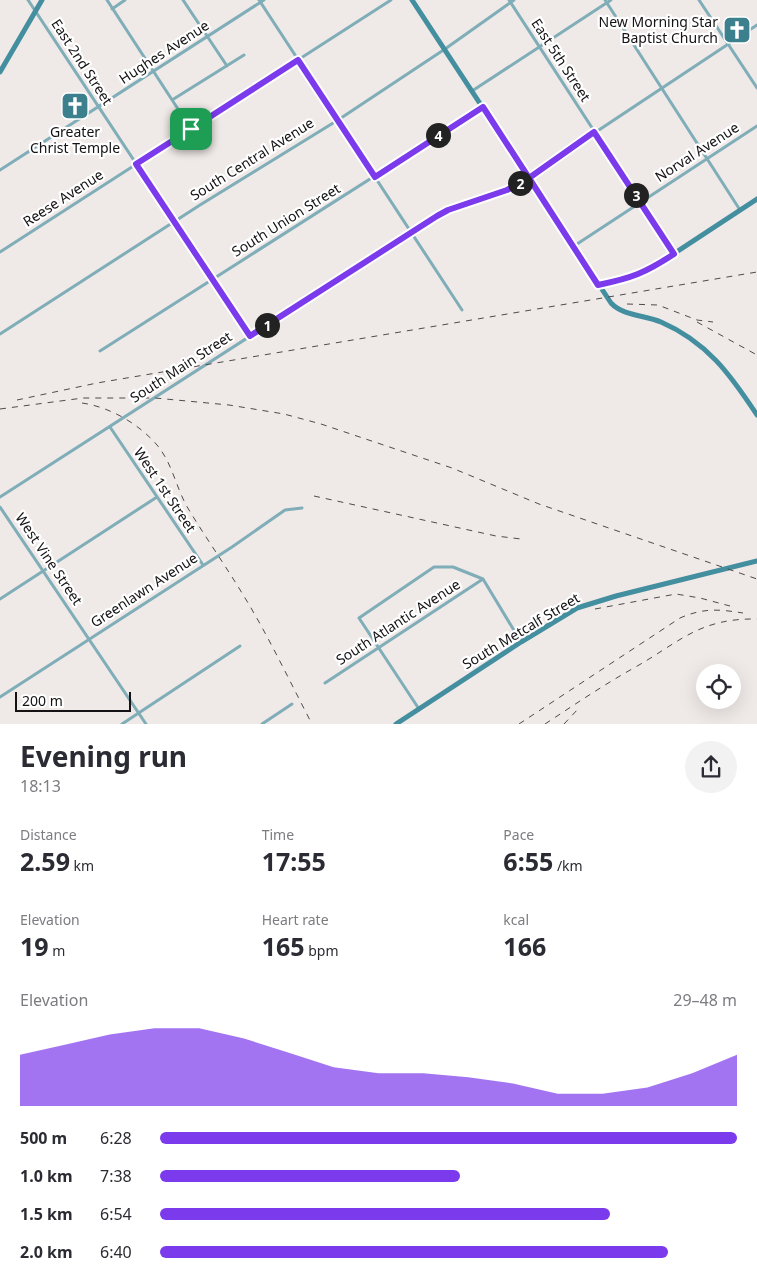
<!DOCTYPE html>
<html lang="en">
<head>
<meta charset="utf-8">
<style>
	:root { --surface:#fff; --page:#f2f2f3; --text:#2b2b33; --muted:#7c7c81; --accent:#7c3aed }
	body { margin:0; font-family:"Noto Sans",sans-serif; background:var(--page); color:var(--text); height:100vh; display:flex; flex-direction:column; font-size:19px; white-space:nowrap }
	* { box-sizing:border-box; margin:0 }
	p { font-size:16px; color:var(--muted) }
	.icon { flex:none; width:28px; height:28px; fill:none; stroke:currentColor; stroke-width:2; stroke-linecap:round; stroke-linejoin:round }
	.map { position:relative; height:724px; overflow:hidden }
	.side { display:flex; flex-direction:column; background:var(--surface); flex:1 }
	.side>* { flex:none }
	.tools { position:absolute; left:696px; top:664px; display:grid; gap:10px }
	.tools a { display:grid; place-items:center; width:45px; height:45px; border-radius:50%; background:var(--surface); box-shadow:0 5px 20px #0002; font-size:25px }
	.scale { position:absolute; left:15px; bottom:12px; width:116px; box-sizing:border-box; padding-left:5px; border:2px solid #141212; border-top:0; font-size:14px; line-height:18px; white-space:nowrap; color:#141212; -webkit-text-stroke:4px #fff; paint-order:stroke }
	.pin { position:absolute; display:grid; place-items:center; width:42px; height:42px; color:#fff; margin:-21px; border-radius:10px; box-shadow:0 2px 8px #0006 }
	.km { position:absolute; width:25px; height:25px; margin:-12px; border-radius:50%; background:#222; color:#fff; font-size:14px; line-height:25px; text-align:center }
	.round { display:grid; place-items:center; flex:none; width:52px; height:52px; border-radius:26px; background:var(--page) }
	.head { display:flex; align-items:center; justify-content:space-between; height:85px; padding:0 20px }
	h1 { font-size:28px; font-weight:700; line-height:38px }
	.figures { display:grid; grid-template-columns:repeat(3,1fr); gap:8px; height:85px; padding:5px 20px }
	.figures div { display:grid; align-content:center }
	.figures b { font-size:25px; font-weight:700 }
	.figures small { font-size:14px; font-weight:400 }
	.figures p { font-size:14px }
	.chart { height:140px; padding:10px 20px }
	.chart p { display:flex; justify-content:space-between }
	.chart svg { width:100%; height:90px; margin-top:5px; fill:var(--accent); opacity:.7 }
	ul { padding:0 20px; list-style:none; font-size:16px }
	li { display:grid; grid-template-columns:80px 60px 1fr; align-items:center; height:38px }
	li i { height:12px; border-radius:6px; background:var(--accent) }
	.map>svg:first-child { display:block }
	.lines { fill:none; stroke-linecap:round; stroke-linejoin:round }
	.street { stroke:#7fadb8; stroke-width:3 }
	.secondary { stroke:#438e9f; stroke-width:5 }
	.rail { stroke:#4e4b4b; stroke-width:1; stroke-dasharray:6 6; stroke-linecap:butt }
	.route-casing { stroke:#fff; stroke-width:10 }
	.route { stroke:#7c3aed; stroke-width:6 }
	.labels { text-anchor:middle; stroke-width:4.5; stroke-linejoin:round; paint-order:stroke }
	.poi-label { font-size:14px; fill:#141212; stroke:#fff; text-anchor:end }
	.street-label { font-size:14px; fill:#141212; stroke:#fff }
</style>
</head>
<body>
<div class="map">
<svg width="757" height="724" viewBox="0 0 757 724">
	<rect width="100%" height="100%" fill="#efe9e7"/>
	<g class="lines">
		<path class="street" d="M28 0 250 336
			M107 0 191 129
			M183 0 227 66
			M259 0 462 310
			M509 0 674 254
			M605 0 740 210
			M699 0 757 88
			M112 9 125 0
			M472 91 611 0
			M172 100 244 55
			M0 170 264 0
			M574 246 757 126
			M0 252 391 0
			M0 334 200 205 338 120 445 49 514 0
			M100 351 483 107
			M110 427 203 565
			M0 497 437 216 448 210 507 191 757 25
			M0 507 146 724
			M0 599 157 497
			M325 683 483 579
			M0 697 232 547 285 510 302 508
			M419 709 359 618 434 567H453L483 579 521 642
			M122 724 240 646
			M262 724 292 704"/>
		<path class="secondary" d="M412 0 611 303C623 316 645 315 661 322 707 342 730 374 757 415
			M0 72 42 0
			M598 285 627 279 649 270 757 199
			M396 724 521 642 577 608 616 596 757 561"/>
		<path class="rail" d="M627 304 658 305 697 320 713 322
			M697 322 757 355
			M17 400 97 383 757 272
			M82 403C110 407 139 424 157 445 173 464 176 489 189 510 206 538 225 565 242 593 268 635 289 680 312 724
			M0 409 83 398H155L229 405 284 414 321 424 452 468 539 504 757 579
			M314 496 496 536 521 539
			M595 609 676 594 700 598 730 606
			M519 724 680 618C703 608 718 609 743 613
			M545 724C574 705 602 686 632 669 679 643 698 618 757 619
			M564 724 579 708"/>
	</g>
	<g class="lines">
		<defs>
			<path id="route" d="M191 129 136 164 250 336 437 216 448 210 507 190 529 178 598 285C632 278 645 273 674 254L594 132 529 178 483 107 375 177 298 60 191 129"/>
		</defs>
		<use href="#route" class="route-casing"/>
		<use href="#route" class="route"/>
	</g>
	<defs>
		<symbol id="church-square" viewBox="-11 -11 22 22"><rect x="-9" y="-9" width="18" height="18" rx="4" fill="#3c808e" stroke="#fff"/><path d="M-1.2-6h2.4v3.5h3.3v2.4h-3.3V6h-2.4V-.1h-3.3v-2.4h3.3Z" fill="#fff"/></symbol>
	</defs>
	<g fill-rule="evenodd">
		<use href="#church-square" x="721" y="14" width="32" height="32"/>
		<use href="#church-square" x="59" y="90" width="32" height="32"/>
	</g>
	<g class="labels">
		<g class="poi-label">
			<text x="718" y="27">New Morning Star<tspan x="718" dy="16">Baptist Church</tspan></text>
			<text x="75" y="137" text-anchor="middle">Greater<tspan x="75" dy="16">Christ Temple</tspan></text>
		</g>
		<g class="street-label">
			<text transform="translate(164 52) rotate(-33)" y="5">Hughes Avenue</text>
			<text transform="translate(561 60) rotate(57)" y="5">East 5th Street</text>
			<text transform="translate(82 62) rotate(57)" y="5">East 2nd Street</text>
			<text transform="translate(697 152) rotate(-33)" y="5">Norval Avenue</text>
			<text transform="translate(252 159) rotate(-32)" y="5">South Central Avenue</text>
			<text transform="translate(63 198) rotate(-33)" y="5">Reese Avenue</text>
			<text transform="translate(286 220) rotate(-32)" y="5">South Union Street</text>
			<text transform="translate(181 367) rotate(-33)" y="5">South Main Street</text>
			<text transform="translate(165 490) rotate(56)" y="5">West 1st Street</text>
			<text transform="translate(49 559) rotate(56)" y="5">West Vine Street</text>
			<text transform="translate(144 590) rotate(-33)" y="5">Greenlawn Avenue</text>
			<text transform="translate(398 622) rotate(-33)" y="5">South Atlantic Avenue</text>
			<text transform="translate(521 631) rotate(-31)" y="5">South Metcalf Street</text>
		</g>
	</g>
</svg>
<div class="tools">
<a><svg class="icon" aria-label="locate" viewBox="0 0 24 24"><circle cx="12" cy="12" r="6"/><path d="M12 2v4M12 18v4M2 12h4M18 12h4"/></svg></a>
</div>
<div class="scale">200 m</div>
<div class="pin" style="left:191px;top:129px;background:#1e9e55"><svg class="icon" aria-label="arrive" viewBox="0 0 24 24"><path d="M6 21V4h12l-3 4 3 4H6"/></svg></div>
<b class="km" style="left:267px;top:325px">1</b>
<b class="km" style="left:520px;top:183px">2</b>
<b class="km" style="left:636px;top:195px">3</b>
<b class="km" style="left:438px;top:135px">4</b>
</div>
<section class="side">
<div class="head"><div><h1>Evening run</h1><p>18:13</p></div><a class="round"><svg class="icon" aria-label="share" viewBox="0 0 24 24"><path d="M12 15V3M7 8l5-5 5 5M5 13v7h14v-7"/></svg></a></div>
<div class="figures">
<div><p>Distance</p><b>2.59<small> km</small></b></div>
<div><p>Time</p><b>17:55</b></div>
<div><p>Pace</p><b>6:55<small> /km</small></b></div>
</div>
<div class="figures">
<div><p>Elevation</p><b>19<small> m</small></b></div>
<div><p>Heart rate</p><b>165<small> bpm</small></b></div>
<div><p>kcal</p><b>166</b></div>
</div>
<div class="chart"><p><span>Elevation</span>29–48 m</p>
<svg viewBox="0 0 160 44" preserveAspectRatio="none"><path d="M0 44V19L10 14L20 9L30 6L40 6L50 11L60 18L70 25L80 28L90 28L100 30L110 33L120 38L130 38L140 35L150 28L160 19V44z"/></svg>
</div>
<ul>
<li><b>500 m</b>6:28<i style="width:100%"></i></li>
<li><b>1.0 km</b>7:38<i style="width:52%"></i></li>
<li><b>1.5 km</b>6:54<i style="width:78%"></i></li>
<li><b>2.0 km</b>6:40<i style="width:88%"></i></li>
</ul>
</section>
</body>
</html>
